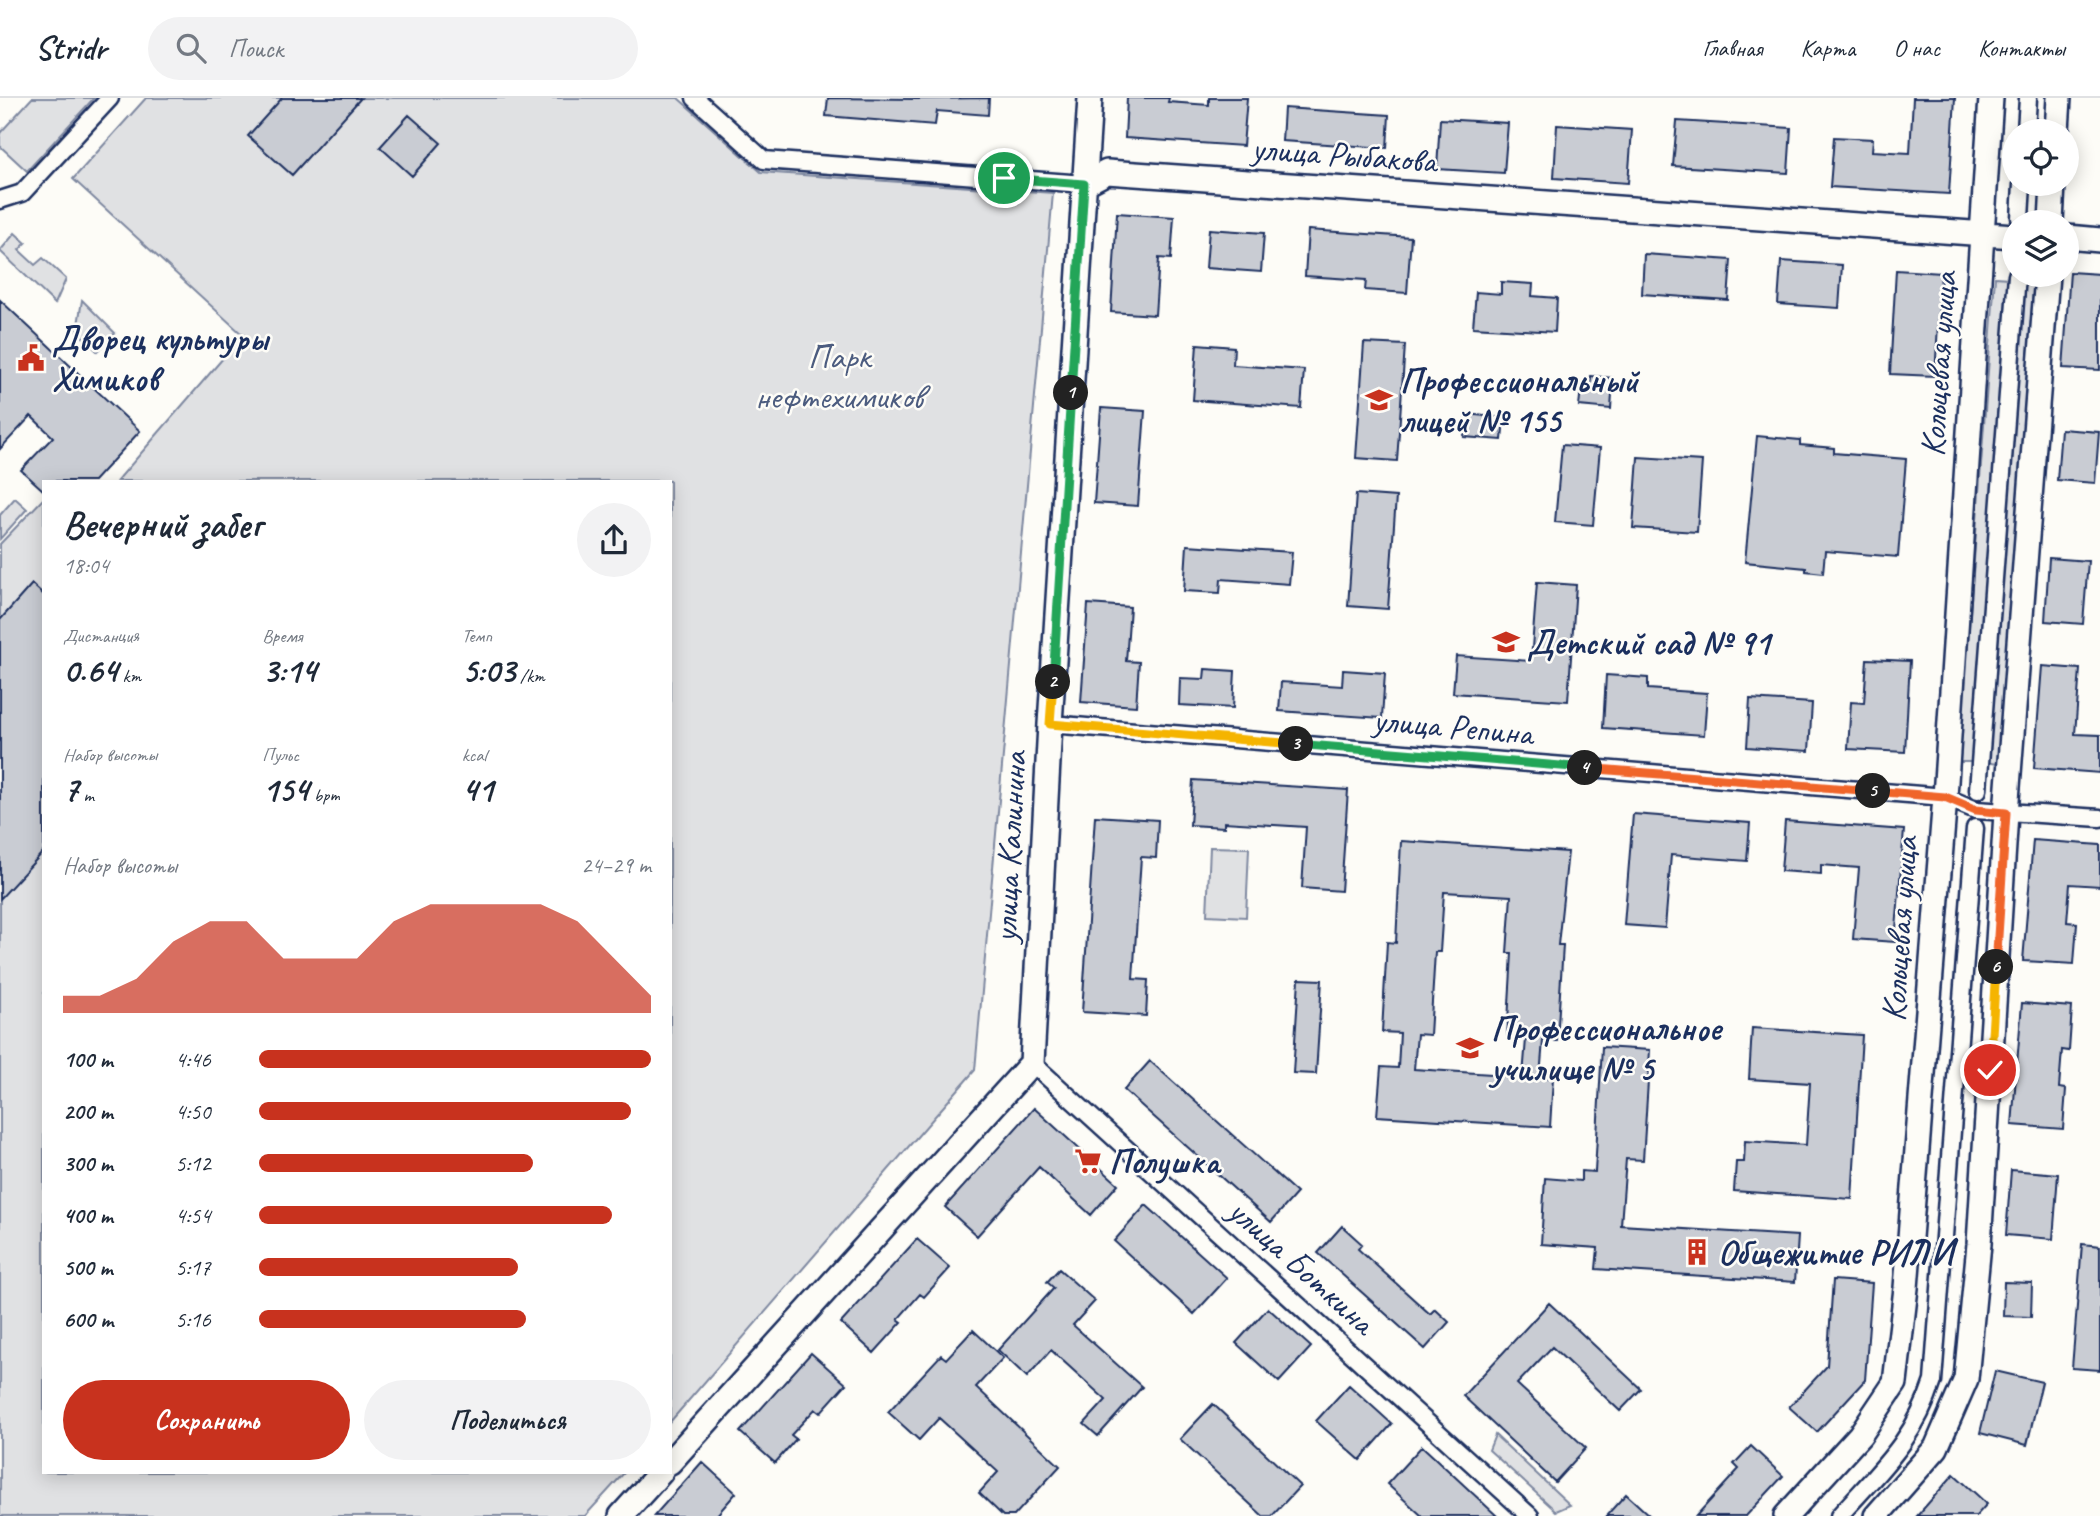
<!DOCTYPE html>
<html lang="ru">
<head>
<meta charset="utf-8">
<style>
	:root { --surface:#fff; --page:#f2f2f3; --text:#1f2937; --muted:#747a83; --line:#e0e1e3; --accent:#c8321e }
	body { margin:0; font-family:Caveat,sans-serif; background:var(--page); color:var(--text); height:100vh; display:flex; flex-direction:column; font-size:26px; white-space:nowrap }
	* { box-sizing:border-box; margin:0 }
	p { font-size:23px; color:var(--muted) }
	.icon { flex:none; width:38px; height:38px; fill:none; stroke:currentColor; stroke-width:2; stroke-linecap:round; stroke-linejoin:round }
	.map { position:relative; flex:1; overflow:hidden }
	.side { position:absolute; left:42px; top:382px; width:630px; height:994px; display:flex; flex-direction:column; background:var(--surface); border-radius:0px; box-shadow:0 4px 18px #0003 }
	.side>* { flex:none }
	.controls { position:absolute; left:2002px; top:21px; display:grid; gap:14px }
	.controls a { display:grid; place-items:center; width:77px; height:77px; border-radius:50%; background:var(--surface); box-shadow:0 4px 18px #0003; font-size:35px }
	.pin { position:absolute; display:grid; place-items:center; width:60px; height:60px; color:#fff; margin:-30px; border:4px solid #fff; border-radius:50%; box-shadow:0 2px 7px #0007 }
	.km { position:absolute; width:35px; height:35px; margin:-18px; border-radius:50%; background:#222; color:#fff; font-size:19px; line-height:35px; text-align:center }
	.round { display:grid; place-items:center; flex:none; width:74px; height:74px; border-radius:37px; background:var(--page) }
	.headline { display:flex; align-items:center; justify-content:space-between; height:119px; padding:0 21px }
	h1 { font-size:38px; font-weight:700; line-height:52px }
	.figures { display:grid; grid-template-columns:repeat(3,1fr); gap:10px; height:119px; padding:7px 21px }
	.figures div { display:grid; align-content:center }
	.figures b { font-size:35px; font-weight:700 }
	.figures small { font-size:19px; font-weight:400 }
	.figures p { font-size:19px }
	.chart { height:196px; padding:14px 21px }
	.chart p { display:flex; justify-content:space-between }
	.chart svg { width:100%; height:126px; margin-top:7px; fill:var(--accent); opacity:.7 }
	.primary-button { display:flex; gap:14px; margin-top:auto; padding:14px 21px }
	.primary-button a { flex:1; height:80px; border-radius:42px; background:var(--accent); color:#fff; font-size:28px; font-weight:700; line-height:80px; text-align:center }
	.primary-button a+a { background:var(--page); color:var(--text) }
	ul { padding:0 21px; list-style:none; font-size:23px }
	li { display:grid; grid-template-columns:112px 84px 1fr; align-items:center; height:52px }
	li i { height:18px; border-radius:9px; background:var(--accent) }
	header { display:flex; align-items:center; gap:42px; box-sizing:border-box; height:98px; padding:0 35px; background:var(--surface); border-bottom:2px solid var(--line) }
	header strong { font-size:33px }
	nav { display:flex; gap:38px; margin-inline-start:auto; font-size:24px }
	.search { width:490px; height:63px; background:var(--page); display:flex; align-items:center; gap:18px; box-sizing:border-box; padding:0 24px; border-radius:38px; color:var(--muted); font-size:26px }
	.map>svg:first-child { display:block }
	.green { fill:#e0e1e3; stroke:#7e88a0; stroke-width:2 }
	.building { fill:#c9ccd3; stroke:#1b2f5e; stroke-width:2; fill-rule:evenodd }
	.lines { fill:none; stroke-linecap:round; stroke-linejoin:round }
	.street-casing { stroke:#1b2f5e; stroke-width:21 }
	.secondary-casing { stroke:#1b2f5e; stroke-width:28 }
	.street { stroke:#fdfcf7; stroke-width:16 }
	.secondary { stroke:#fdfcf7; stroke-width:23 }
	.split-1-casing { stroke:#fff; stroke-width:14 }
	.split-2-casing { stroke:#fff; stroke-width:14 }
	.split-3-casing { stroke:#fff; stroke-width:14 }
	.split-4-casing { stroke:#fff; stroke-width:14 }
	.split-5-casing { stroke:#fff; stroke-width:14 }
	.split-6-casing { stroke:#fff; stroke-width:14 }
	.split-7-casing { stroke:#fff; stroke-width:14 }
	.split-1 { stroke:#22a559; stroke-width:9 }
	.split-2 { stroke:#22a559; stroke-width:9 }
	.split-3 { stroke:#f5b400; stroke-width:9 }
	.split-4 { stroke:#22a559; stroke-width:9 }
	.split-5 { stroke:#f0652b; stroke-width:9 }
	.split-6 { stroke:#f0652b; stroke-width:9 }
	.split-7 { stroke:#f5b400; stroke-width:9 }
	.labels { text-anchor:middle; stroke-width:5; stroke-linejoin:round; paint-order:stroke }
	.street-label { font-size:35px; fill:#1b2f5e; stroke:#fdfcf7 }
	.poi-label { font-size:35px; font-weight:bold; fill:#1b2f5e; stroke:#fdfcf7; text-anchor:start }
	.park-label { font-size:35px; fill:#4c5c7f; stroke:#fdfcf7 }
</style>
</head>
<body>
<header>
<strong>Stridr</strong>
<div class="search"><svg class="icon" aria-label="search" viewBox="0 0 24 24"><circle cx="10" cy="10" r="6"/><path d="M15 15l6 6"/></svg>Поиск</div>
<nav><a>Главная</a><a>Карта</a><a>О нас</a><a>Контакты</a></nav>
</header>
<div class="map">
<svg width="2100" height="1418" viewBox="0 0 2100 1418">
	<rect width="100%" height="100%" fill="#fdfcf7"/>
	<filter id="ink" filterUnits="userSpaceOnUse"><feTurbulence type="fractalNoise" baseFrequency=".0143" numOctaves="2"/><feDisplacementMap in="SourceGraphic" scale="14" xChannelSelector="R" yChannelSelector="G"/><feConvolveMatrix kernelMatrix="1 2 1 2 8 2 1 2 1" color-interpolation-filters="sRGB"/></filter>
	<g filter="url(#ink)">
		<path class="green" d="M32 0H94L27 73 0 48V35Z
			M146 0H678L761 74 1053 95 975 972 670 1324V383H117L243 237 73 81Z
			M15 135 26 145 19 152 35 167 43 160 66 181 55 206 0 153Z
			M1995 179 2008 180 1972 664H1959Z
			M2020 180 2034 181 1998 666 1985 664Z
			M82 202 115 235 97 253 77 233Z
			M15 400 27 411 0 441V417Z
			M44 400V1374H625L585 1418H0V446Z
			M1210 749 1249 750 1246 819 1207 817Z
			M1495 1337 1570 1407 1556 1413 1489 1352Z"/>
		<path class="building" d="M282 0H361L292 77 248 38Z
			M828 0 917 1 989 0 988 17 937 13 935 27 826 18Z
			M1127 0H1169L1168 4 1209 7V0H1247L1243 48 1125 40Z
			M1913 0H1955L1949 96 1830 89 1834 39 1873 41 1872 53 1910 55Z
			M1284 10 1389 17 1387 50 1282 43Z
			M409 17 441 45 412 78 380 49Z
			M1440 21 1508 25 1504 75 1437 71Z
			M1677 23 1791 30 1788 75 1673 68Z
			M1557 27 1632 32 1628 85 1554 80Z
			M1117 115 1174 119 1171 161 1159 160 1155 217 1111 214Z
			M1209 131 1264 135 1261 174 1206 170Z
			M1308 132 1411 139 1407 195 1365 192 1366 182 1305 178Z
			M1644 156 1731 162 1728 202 1642 196Z
			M1781 163 1842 167 1839 210 1778 206Z
			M1896 172 1941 175 1935 278 1890 276Z
			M2070 174 2100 176V272L2063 270Z
			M1501 184 1533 186 1532 198 1557 200 1555 234 1473 229 1476 194 1501 196Z
			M0 202 140 333 94 383H44V393L21 372 53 339 31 318 0 351Z
			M1364 245 1405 247 1397 363 1356 360Z
			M1197 246 1234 249 1233 267 1304 272 1301 310 1193 302Z
			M1591 278 1613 280 1611 311 1579 308 1581 290 1590 291Z
			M1101 310 1145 313 1138 408 1094 405Z
			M1466 316 1504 320 1502 342 1464 339Z
			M2061 331 2099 334 2095 385 2057 382Z
			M1757 338 1800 342V347L1834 350V355L1906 361 1898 459 1825 453 1823 475 1806 473V470L1745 464Z
			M1562 347 1600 350 1593 427 1555 424Z
			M1638 359 1702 363 1697 434 1633 430Z
			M1356 396 1396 399 1388 511 1348 508Z
			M1187 447 1292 454 1289 486 1221 481 1220 495 1184 493Z
			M2049 460 2088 463 2083 526 2045 523Z
			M1537 484 1576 487 1568 603 1453 595 1456 558 1531 563Z
			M32 486 44 497V753L0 801V522Z
			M1088 506 1130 509 1126 563 1139 564 1136 608 1081 604Z
			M1867 561 1910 563 1905 654 1848 651 1851 604 1864 605Z
			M2042 568 2080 571 2075 636 2100 637V675L2034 670Z
			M1205 571 1235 573 1233 610 1179 607 1180 580 1204 581Z
			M1343 572 1385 575 1382 620 1279 613 1281 584 1342 588Z
			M1606 577 1648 580V591L1707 595 1704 637 1603 630Z
			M1750 601 1812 605 1809 653 1747 649Z
			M1193 682 1348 692 1341 793 1302 790 1306 729 1224 724V729L1190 727Z
			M1633 716 1750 725 1747 763 1671 757 1665 830 1624 827Z
			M1095 718 1158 722 1156 760 1141 759 1133 881 1148 882 1146 918 1082 914Z
			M1785 723 1904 732 1895 844 1853 841 1859 770 1821 767V776L1781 773Z
			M2033 742 2100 747V788L2070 786 2067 824 2077 825 2074 866 2023 863Z
			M1401 743 1568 754 1558 847H1563L1557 943 1543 942 1540 979 1553 980 1550 1029 1377 1018 1381 969 1398 970 1400 935 1382 934 1387 844 1396 845ZM1444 794 1511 798 1507 855H1512L1507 940 1526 941 1523 978 1414 971 1417 936 1430 937 1435 854H1440Z
			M1299 881 1322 882 1316 976 1293 975Z
			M2022 905 2072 909 2069 953 2062 952 2059 990 2066 991 2063 1031 2012 1027Z
			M1752 930 1862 937 1852 1101 1734 1093 1736 1064H1744L1745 1043 1806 1047 1810 985 1749 981Z
			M1602 949 1650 952 1643 1062 1626 1061 1621 1127 1798 1138 1795 1184 1596 1171 1598 1150 1541 1146 1545 1080 1581 1083V1073L1595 1074Z
			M1150 963 1297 1095 1271 1124 1124 992Z
			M1034 1010 1118 1086 1091 1117 1039 1069 977 1138 945 1109Z
			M2011 1072 2058 1076 2053 1141 2006 1137Z
			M1146 1107 1227 1180 1194 1216 1114 1143Z
			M1342 1128 1362 1146 1358 1151 1430 1216 1435 1211 1449 1224 1425 1251 1318 1155Z
			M917 1141 950 1170 924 1199 920 1196 898 1221 902 1224 874 1255 841 1225Z
			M2082 1146 2100 1148V1272L2072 1270Z
			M1059 1171 1095 1203 1073 1227 1142 1289 1098 1338 1084 1326 1106 1302 1051 1252 1027 1279 998 1252 1054 1190 1047 1184Z
			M1833 1182 1872 1185 1865 1282 1817 1334 1789 1309 1827 1268Z
			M2004 1184 2032 1185 2031 1219 2003 1218Z
			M1549 1205 1641 1291 1620 1313 1552 1249 1517 1286 1586 1350 1555 1384 1463 1298Z
			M1268 1210 1311 1249 1279 1284 1236 1245Z
			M973 1232 1003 1260 976 1289 1060 1368 1014 1418H1003L979 1395 998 1374 939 1320 919 1342 888 1314 941 1257 946 1261Z
			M811 1255 846 1286 820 1315 815 1311 791 1337 796 1341 775 1365 740 1334Z
			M1995 1273 2042 1284 2027 1347 1980 1335Z
			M1349 1287 1392 1326 1360 1362 1316 1323Z
			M1213 1306 1300 1388 1272 1418H1263L1180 1341Z
			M1422 1348 1497 1418H1422L1387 1386Z
			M1751 1348 1783 1378 1746 1418H1696L1739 1371 1734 1366Z
			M702 1364 736 1395 716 1418H654Z
			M1954 1376 1987 1406 1976 1418H1917Z
			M1626 1396 1650 1418H1606Z"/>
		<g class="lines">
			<defs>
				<path id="street" d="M695 0 764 62 1084 86
					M2026 33 2028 0
					M0 102 22 95 110 0
					M2020 120 2022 86
					M1050 626 1945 699 1976 712 2100 720
					M1978 692 2017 177
					M1032 965 1530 1418
					M1839 1418C1880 1372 1914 1343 1933 1283L1975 730"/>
				<path id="secondary" d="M2057 33 2059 0
					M1084 86 1107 74 2014 138
					M2051 124 2053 86
					M2067 139 2100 142
					M670 1364 1032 965 1050 626 1090 0
					M621 1418 661 1374
					M1786 1418 1860 1337 1895 1285 1906 1190 1945 699 1991 0
					M1876 1418 1936 1350 1966 1281 1979 1146 2006 715 2047 177"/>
			</defs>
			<use href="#street" class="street-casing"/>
			<use href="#secondary" class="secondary-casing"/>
			<use href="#street" class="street"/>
			<use href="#secondary" class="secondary"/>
		</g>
	</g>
	<g class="lines" filter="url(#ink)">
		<defs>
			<path id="split-1" d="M1004 80 1084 86 1071 295"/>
			<path id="split-2" d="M1053 584 1071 295"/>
			<path id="split-3" d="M1053 584 1050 626 1296 646"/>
			<path id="split-4" d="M1296 646 1585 670"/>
			<path id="split-5" d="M1585 670 1873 693"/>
			<path id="split-6" d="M1873 693 1945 699 1976 712 2006 715 1996 869"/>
			<path id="split-7" d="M1990 972 1996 869"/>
		</defs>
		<use href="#split-1" class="split-1-casing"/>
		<use href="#split-2" class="split-2-casing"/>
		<use href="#split-3" class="split-3-casing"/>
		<use href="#split-4" class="split-4-casing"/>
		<use href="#split-5" class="split-5-casing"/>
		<use href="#split-6" class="split-6-casing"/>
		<use href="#split-7" class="split-7-casing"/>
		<use href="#split-1" class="split-1"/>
		<use href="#split-2" class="split-2"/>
		<use href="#split-3" class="split-3"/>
		<use href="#split-4" class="split-4"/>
		<use href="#split-5" class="split-5"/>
		<use href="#split-6" class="split-6"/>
		<use href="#split-7" class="split-7"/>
	</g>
	<defs>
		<symbol id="civic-bare" viewBox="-9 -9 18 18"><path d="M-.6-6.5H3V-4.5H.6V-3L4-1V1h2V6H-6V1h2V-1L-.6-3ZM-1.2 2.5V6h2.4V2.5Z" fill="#c8321e" stroke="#fdfcf7" stroke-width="2.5" paint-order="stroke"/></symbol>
		<symbol id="university-bare" viewBox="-9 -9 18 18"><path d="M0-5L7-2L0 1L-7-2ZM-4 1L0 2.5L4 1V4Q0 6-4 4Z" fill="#c8321e" stroke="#fdfcf7" stroke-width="2.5" paint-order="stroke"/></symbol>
		<symbol id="school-bare" viewBox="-9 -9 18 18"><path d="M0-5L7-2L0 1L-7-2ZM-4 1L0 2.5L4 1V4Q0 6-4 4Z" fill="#c8321e" stroke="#fdfcf7" stroke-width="2.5" paint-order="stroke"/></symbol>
		<symbol id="supermarket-bare" viewBox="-9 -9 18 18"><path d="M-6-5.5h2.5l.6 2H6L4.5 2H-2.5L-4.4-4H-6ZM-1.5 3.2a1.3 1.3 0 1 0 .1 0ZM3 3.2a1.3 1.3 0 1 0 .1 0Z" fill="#c8321e" stroke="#fdfcf7" stroke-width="2.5" paint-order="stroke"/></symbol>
		<symbol id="building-bare" viewBox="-9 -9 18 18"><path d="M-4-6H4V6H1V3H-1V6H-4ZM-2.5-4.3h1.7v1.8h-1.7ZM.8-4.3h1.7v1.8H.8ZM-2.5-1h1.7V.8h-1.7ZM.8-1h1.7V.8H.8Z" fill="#c8321e" stroke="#fdfcf7" stroke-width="2.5" paint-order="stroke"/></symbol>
	</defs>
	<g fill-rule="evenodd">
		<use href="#civic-bare" x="12" y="241" width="38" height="38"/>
		<use href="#university-bare" x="1360" y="283" width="38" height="38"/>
		<use href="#school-bare" x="1487" y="525" width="38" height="38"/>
		<use href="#university-bare" x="1451" y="931" width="38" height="38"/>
		<use href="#supermarket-bare" x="1069" y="1044" width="38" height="38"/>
		<use href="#building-bare" x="1678" y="1135" width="38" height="38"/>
	</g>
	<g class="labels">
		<g class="street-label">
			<text transform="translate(1344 56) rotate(4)" y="12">улица Рыбакова</text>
			<text transform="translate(1938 266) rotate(-86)" y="12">Кольцевая улица</text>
			<text transform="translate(1453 628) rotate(5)" y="12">улица Репина</text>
			<text transform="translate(1009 749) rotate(-87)" y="12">улица Калинина</text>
			<text transform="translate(1899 831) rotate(-86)" y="12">Кольцевая улица</text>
			<text transform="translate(1302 1168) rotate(42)" y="12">улица Боткина</text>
		</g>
		<g class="poi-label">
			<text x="52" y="252">Дворец культуры<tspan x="52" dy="40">Химиков</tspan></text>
			<text x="1400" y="294">Профессиональный<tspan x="1400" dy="40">лицей № 155</tspan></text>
			<text x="1527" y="556">Детский сад № 91</text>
			<text x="1491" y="942">Профессиональное<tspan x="1491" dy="40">училище № 5</tspan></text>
			<text x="1109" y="1075">Полушка</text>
			<text x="1718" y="1166">Общежитие РИЛИ</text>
		</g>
		<g class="park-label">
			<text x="839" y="270">Парк<tspan x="839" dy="40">нефтехимиков</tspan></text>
		</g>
	</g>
</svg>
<div class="controls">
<a><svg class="icon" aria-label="locate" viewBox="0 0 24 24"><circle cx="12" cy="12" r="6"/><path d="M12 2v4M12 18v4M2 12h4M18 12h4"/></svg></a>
<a><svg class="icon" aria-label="layers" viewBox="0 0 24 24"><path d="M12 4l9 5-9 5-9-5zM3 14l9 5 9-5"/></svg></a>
</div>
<div class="pin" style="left:1004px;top:80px;background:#1e9e55"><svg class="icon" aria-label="arrive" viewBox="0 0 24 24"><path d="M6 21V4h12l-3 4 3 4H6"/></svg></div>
<div class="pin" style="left:1990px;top:972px;background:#d93025"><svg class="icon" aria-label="check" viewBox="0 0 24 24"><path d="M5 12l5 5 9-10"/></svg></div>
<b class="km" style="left:1071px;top:295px">1</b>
<b class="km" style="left:1053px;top:584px">2</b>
<b class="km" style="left:1296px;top:646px">3</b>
<b class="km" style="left:1585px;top:670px">4</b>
<b class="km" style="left:1873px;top:693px">5</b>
<b class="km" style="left:1996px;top:869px">6</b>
<section class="side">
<div class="headline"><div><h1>Вечерний забег</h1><p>18:04</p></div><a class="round"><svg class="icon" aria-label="share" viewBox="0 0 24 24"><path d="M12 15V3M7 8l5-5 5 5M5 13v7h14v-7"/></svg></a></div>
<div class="figures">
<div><p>Дистанция</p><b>0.64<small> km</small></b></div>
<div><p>Время</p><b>3:14</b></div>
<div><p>Темп</p><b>5:03<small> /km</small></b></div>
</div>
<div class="figures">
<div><p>Набор высоты</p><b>7<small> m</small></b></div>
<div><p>Пульс</p><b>154<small> bpm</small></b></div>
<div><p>kcal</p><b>41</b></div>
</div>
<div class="chart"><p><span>Набор высоты</span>24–29 m</p>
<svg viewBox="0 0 160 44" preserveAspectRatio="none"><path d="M0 44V38L10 38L20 32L30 19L40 12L50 12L60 25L70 25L80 25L90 12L100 6L110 6L120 6L130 6L140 12L150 25L160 38V44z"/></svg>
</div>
<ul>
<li><b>100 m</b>4:46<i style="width:100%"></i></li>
<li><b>200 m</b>4:50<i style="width:95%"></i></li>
<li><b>300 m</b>5:12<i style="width:70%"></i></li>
<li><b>400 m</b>4:54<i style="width:90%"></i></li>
<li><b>500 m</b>5:17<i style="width:66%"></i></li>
<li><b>600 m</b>5:16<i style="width:68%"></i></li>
</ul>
<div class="primary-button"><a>Сохранить</a><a>Поделиться</a></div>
</section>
</div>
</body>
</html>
